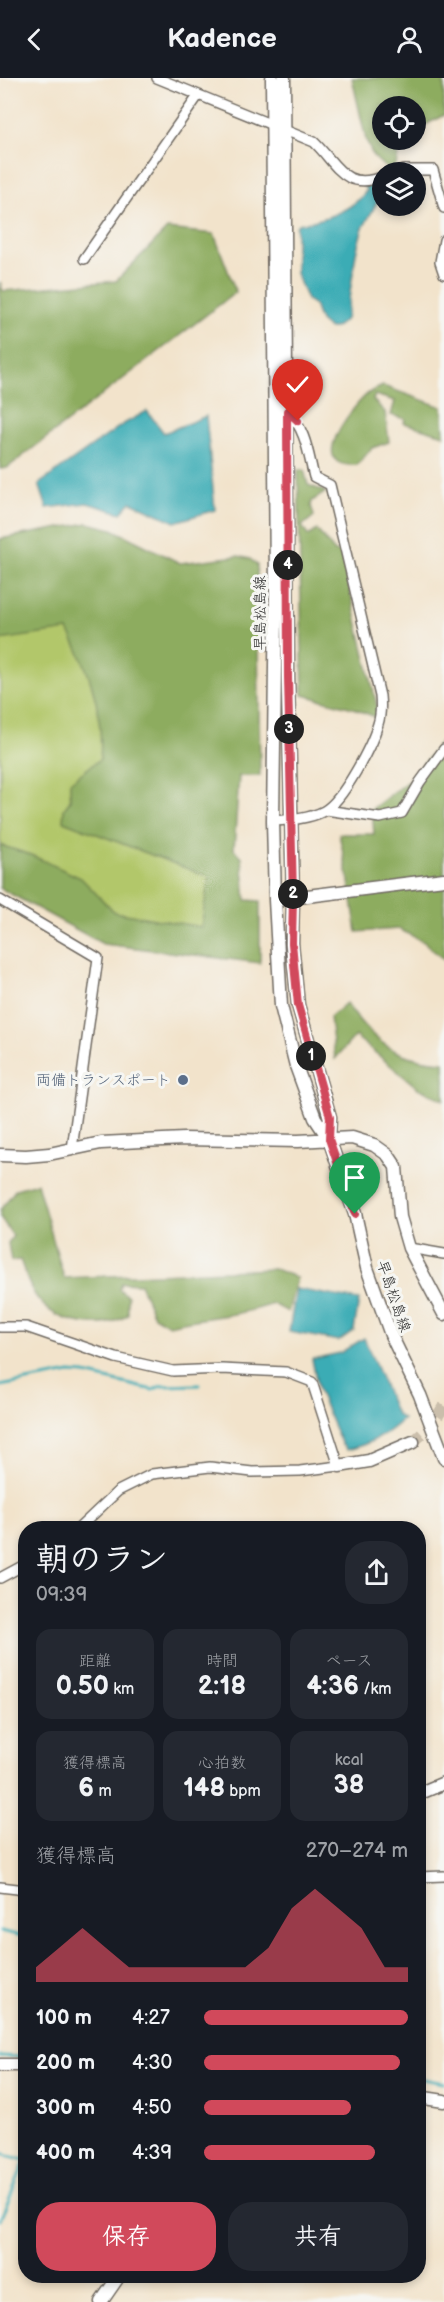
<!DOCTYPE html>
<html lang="ja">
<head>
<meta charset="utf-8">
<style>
	:root { --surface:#171b24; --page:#242831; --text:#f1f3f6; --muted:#9ea1a6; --accent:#d1495b }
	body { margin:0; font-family:"Balsamiq Sans","Klee One",sans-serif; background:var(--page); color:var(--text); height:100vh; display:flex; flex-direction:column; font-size:22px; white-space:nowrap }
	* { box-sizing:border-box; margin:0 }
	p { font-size:20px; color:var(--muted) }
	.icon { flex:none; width:33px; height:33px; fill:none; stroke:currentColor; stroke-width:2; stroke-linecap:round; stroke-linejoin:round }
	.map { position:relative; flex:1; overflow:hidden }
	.details { position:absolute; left:18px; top:1443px; width:408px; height:762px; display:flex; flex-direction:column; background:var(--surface); border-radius:24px; box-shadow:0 3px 9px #0003 }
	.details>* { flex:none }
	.controls { position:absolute; left:372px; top:18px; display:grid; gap:12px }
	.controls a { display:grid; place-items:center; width:54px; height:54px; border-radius:50%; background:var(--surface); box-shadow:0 3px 9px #0003; font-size:30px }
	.pin { position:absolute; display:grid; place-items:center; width:51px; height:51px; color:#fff; margin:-62px -26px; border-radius:50% 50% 50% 0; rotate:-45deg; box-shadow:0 0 6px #0007 }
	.pin .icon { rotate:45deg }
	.km { position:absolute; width:30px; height:30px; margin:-15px; border-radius:50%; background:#222; color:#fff; font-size:16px; line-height:30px; text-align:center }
	.round { display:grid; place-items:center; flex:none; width:63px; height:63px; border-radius:24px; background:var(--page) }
	.head { display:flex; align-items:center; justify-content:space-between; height:102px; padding:0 18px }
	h1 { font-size:33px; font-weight:700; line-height:45px }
	.metrics { display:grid; grid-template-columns:repeat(3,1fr); gap:9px; height:102px; padding:6px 18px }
	.metrics div { display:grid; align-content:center; border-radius:15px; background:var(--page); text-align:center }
	.metrics b { font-size:26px; font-weight:700 }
	.metrics small { font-size:16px; font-weight:400 }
	.metrics p { font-size:16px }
	.chart { height:168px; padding:12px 18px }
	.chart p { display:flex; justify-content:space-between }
	.chart svg { width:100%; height:108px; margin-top:6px; fill:var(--accent); opacity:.7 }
	.cta { display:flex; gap:12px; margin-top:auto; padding:12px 18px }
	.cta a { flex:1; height:69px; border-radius:24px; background:var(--accent); color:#fff; font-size:24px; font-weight:700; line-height:69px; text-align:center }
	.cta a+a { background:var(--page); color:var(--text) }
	ul { padding:0 18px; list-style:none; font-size:20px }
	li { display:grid; grid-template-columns:96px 72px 1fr; align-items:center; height:45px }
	li i { height:15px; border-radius:8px; background:var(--accent) }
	header { display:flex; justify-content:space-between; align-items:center; height:78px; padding:0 18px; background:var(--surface); font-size:27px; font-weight:700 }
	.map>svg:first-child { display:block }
	.green { fill:#b2c76b; stroke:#6e794b; stroke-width:1.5 }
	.forest { fill:#8dac5f; stroke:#5c6c45; stroke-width:1.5 }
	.water { fill:#3bacb5; stroke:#336c70; stroke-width:1.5 }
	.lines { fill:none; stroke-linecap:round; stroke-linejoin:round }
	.stream { stroke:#3bacb5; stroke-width:3 }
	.secondary-tunnel { stroke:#cabeab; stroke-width:12; stroke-dasharray:12 6; stroke-linecap:butt }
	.street-casing { stroke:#716b63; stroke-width:12 }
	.secondary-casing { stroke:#716b63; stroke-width:15 }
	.street { stroke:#fff; stroke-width:9 }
	.secondary { stroke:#fff; stroke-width:12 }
	.route-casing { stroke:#fff; stroke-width:12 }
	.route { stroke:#d1495b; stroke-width:8 }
	.service-dot { fill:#5c6f8a; stroke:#f6f6f2; stroke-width:2 }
	.labels { text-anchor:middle; stroke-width:6; stroke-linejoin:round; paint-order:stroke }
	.street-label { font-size:15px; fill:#2b2b2b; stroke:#f6f6f2 }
	.service-label { font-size:15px; fill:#4e5e75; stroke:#f6f6f2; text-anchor:end }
</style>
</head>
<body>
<header><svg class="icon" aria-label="back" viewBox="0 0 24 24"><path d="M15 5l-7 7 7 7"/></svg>Kadence<svg class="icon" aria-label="person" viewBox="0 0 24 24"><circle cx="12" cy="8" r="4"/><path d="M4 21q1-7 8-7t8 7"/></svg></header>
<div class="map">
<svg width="444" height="2224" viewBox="0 0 444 2224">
	<rect width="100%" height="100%" fill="#f6f6f2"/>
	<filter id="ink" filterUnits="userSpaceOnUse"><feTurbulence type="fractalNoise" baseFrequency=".0167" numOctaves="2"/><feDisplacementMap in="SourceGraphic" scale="12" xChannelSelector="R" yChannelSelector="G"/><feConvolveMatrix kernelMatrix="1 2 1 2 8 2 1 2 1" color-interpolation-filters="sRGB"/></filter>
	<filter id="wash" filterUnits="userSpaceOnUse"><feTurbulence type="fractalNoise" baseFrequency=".008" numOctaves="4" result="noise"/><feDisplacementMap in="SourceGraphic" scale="24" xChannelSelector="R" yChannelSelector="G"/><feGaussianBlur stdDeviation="1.35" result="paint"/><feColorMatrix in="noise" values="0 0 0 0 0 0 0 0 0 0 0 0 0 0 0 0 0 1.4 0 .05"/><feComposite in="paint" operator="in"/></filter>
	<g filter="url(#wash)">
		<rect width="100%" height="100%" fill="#f2e3cb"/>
		<path class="green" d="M69 549 211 798 203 852 113 837 0 770V560Z"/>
		<path class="forest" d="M352 0H444V37L416 52V28H382V62H401L396 87 387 91 373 78 366 62Z
			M167 151 214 156 236 214 7 390 0 391V204L3 213 116 203Z
			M383 308 442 329 444 357 404 345 405 341 391 337 395 323 375 317 373 322 385 334 389 364 372 370 357 387C305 391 349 333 366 317 370 313 377 311 383 308Z
			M298 392H304L308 407 326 414 312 423 311 428 314 438 302 448 308 458 317 452 335 474H341L377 628 375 639 353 630 303 617Z
			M88 445 112 451 180 485 238 478 250 481 257 487 260 698H239L234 771 242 780 246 822 260 823V885L103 866 0 810V767L31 777 81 800 114 834 201 849 209 799 63 743 64 731 70 723V704L100 681C104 635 90 592 68 552L0 562V461Z
			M444 660V882L424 864 399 851 357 854 348 798 339 756H374L372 731 413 699Z
			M346 925C373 963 395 982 444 984V1022L418 1010 355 958 335 981 330 939Z
			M37 1105 64 1200 275 1191 297 1200 288 1234 273 1226C239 1238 204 1239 169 1247L154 1238 140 1206 121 1205 119 1211 128 1218V1237C102 1254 57 1246 38 1221 29 1211 25 1194 20 1182L11 1183 8 1165 13 1158 0 1139V1132L16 1111Z"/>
		<path class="water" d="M365 106 370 109 372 106 380 112 381 117 362 152 356 175 346 241 335 250H328L320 243 314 227 307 222 296 195V149L298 146C324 142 352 134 367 112L364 109Z
			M147 333 164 355 206 338 215 432 175 444 131 424 121 435 87 425 47 430 39 406 122 347Z
			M296 1211 359 1222 354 1252 339 1263 289 1254Z
			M364 1260 396 1336 403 1341C386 1357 370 1366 347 1372L342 1367 318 1312 312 1281 340 1275Z"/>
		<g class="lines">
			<path class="stream" d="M0 1308 70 1295 85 1296 153 1312 161 1308 199 1307
				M418 1806 444 1804
				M0 1853 26 1859
				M0 1978 26 1979
				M418 2000 444 2005
				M0 2076 25 2082
				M0 2142 26 2081"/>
		</g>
	</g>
	<g filter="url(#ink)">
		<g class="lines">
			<path class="secondary-tunnel" d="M413 1364 432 1347 444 1328"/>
			<defs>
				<path id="street" d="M157 0 314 64C337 86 344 113 382 99
					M397 94 404 92H433L444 130
					M444 162 440 184 444 196
					M84 181 198 18
					M326 732 380 740 402 735 420 704 444 671
					M273 743C290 742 309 741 324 733 343 723 372 667 378 646 381 637 381 628 380 618L330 407 314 399C308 375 306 351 287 333
					M0 822 98 880 72 1071
					M409 1170 444 1176
					M0 1249H26L116 1280 173 1293 222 1291 286 1294 312 1304 339 1388 300 1393 252 1394 210 1389 152 1396 118 1413 79 1450
					M0 1500 26 1486
					M418 1799 444 1798
					M0 1809 26 1812"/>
				<path id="secondary" d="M272 0 276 510 273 743 275 822 281 928 296 988 315 1040 329 1061 355 1136 367 1190 391 1257 420 1317 444 1380
					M284 0 288 599 293 820 292 865 298 927 330 1039 329 1061
					M275 822 444 801
					M0 1077 26 1078 49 1076 101 1065 184 1061 298 1063 352 1060 374 1067 388 1077 396 1089 400 1139 409 1170 444 1236
					M339 1388 369 1383 413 1364
					M418 1716 444 1705
					M0 1987H26
					M418 2019 444 2023
					M101 2224 119 2198"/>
			</defs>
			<use href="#street" class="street-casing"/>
			<use href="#secondary" class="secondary-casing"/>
			<use href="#street" class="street"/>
			<use href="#secondary" class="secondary"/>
		</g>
	</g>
	<g class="lines" filter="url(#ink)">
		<defs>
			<path id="route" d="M298 343 287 333 288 599 293 820 292 865 298 927 330 1039 329 1061 355 1136"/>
		</defs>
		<use href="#route" class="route-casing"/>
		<use href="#route" class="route"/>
	</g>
	<circle class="service-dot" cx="183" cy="1002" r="6"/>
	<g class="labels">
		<g class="street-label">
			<text transform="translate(260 535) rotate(-90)" y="5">早島松島線</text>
			<text transform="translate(394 1218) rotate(71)" y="5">早島松島線</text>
		</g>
		<g class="service-label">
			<text x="171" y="1007">両備トランスポート</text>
		</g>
	</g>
</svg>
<div class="controls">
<a><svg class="icon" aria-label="locate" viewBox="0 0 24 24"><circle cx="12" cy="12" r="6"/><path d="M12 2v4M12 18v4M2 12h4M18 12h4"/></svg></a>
<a><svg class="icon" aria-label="layers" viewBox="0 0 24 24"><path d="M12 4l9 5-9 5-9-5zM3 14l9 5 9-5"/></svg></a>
</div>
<div class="pin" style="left:355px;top:1136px;background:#1e9e55"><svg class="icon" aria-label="arrive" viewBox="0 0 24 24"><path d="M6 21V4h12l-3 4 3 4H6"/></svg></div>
<div class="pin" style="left:298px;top:343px;background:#d93025"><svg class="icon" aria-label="check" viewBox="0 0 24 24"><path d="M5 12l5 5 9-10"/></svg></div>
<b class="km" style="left:311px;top:978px">1</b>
<b class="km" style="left:293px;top:816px">2</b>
<b class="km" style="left:289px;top:651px">3</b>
<b class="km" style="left:288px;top:487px">4</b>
<section class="details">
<div class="head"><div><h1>朝のラン</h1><p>09:39</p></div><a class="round"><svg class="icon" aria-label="share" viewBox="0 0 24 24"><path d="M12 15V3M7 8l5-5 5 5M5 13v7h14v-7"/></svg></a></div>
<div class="metrics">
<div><p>距離</p><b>0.50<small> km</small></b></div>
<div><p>時間</p><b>2:18</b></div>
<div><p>ペース</p><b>4:36<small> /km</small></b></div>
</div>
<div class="metrics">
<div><p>獲得標高</p><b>6<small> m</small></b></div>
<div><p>心拍数</p><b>148<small> bpm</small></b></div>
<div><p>kcal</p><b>38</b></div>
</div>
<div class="chart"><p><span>獲得標高</span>270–274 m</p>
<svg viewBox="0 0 160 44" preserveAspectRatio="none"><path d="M0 44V38L10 30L20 22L30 30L40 38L50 38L60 38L70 38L80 38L90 38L100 30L110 14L120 6L130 14L140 22L150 38L160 38V44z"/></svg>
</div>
<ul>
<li><b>100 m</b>4:27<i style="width:100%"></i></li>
<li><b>200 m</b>4:30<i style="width:96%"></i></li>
<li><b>300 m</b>4:50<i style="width:72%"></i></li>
<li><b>400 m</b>4:39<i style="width:84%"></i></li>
</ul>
<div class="cta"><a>保存</a><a>共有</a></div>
</section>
</div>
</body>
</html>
